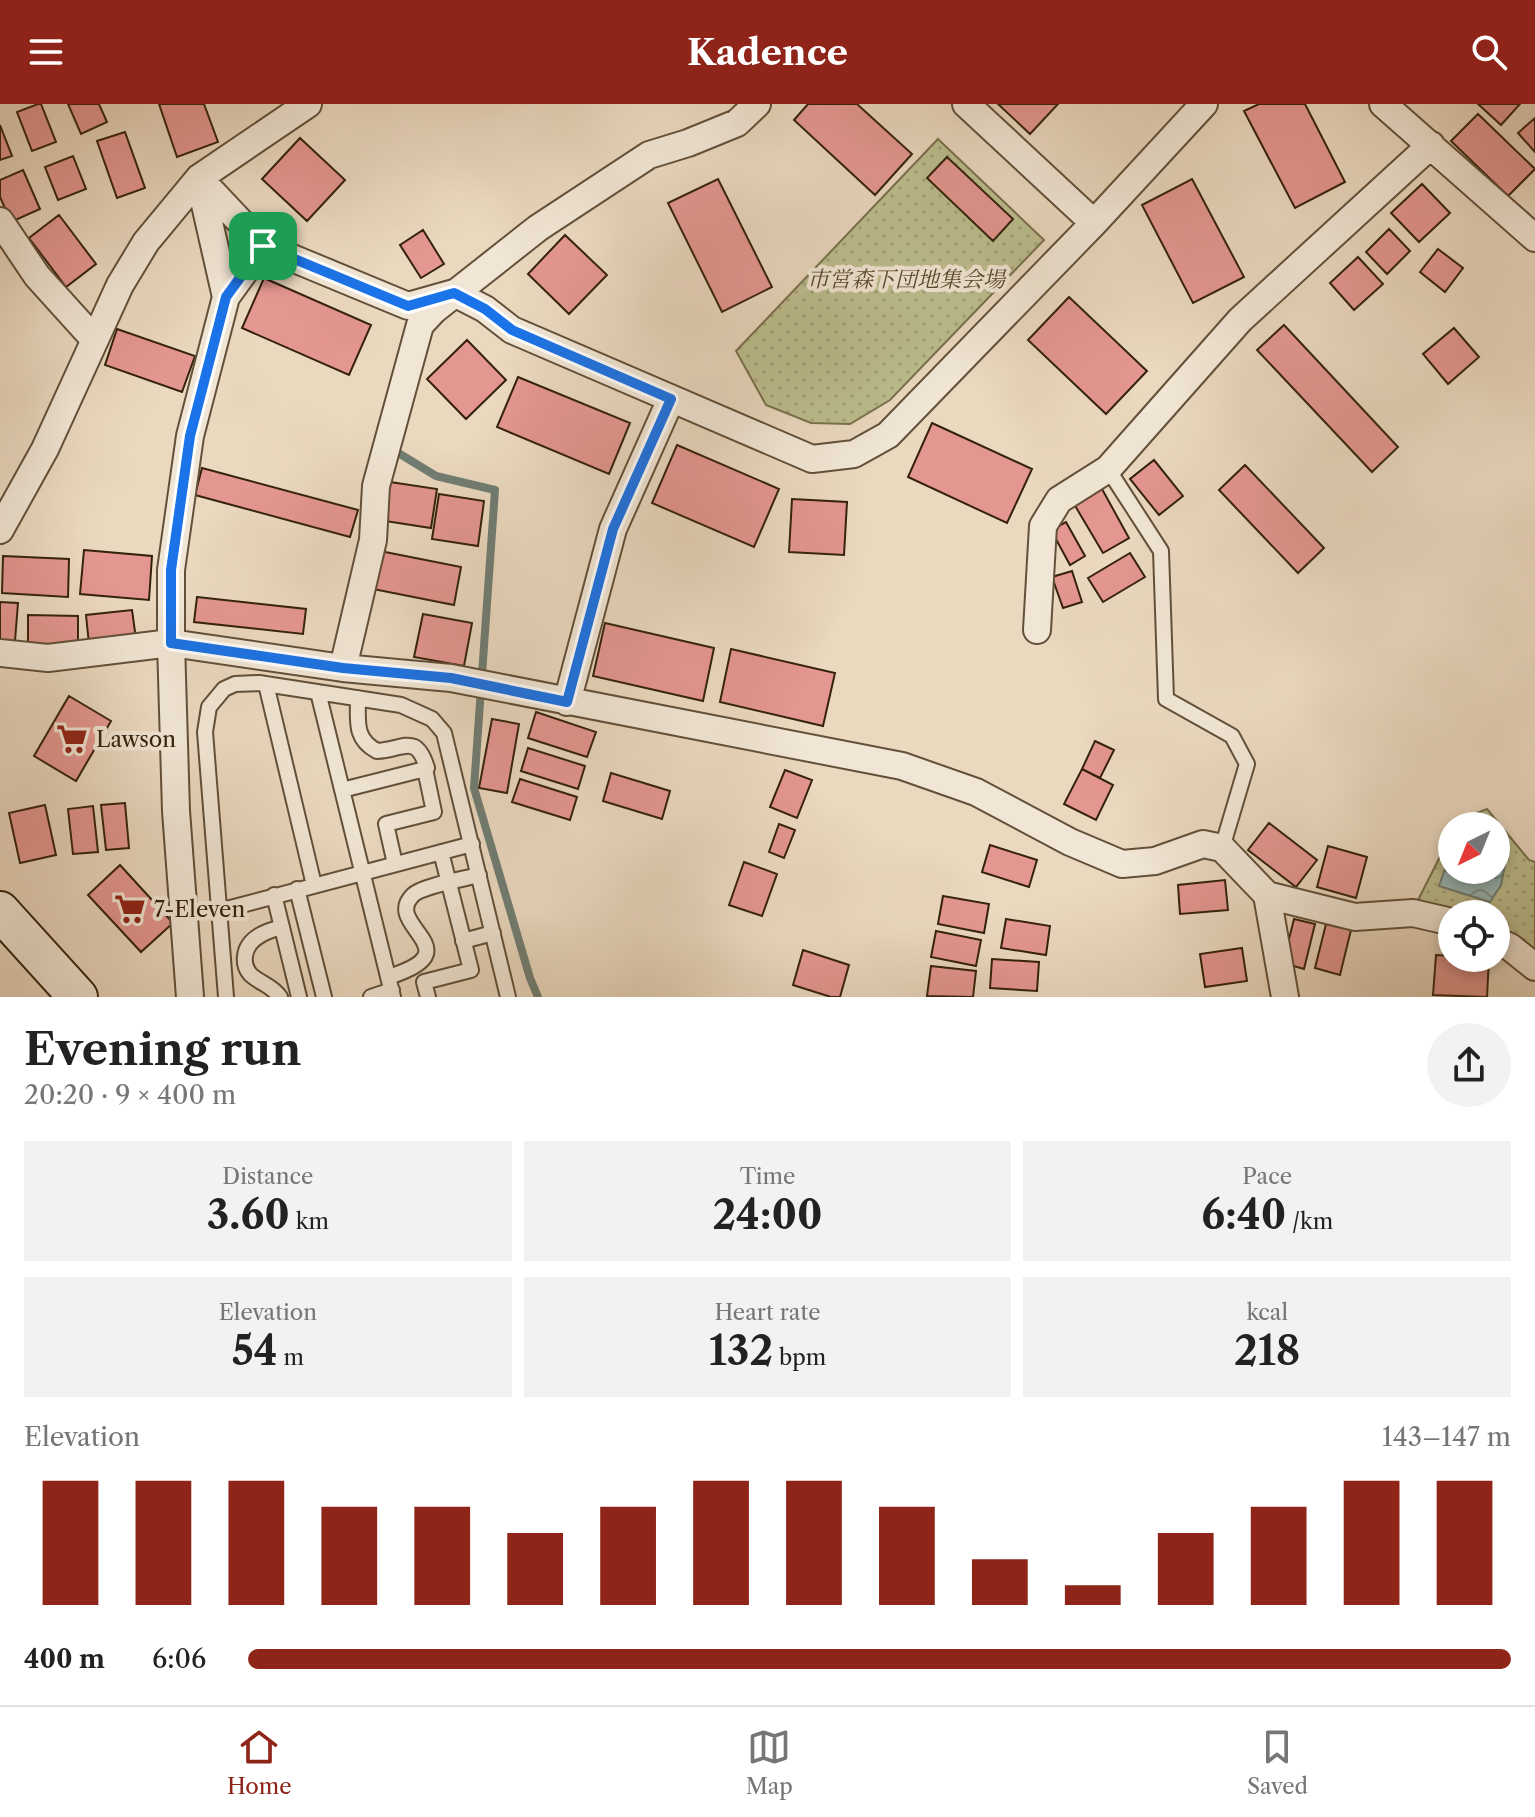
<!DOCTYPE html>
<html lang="en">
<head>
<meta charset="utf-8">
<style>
	:root { --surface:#fff; --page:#f2f2f2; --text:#222; --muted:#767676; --line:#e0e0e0; --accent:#8f2418 }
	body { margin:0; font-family:"Libre Caslon Text","Noto Serif JP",serif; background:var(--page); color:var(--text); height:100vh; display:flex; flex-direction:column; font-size:30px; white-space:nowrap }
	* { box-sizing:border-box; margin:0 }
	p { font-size:26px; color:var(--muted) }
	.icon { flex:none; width:44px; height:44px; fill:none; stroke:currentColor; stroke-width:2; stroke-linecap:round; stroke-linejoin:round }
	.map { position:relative; height:893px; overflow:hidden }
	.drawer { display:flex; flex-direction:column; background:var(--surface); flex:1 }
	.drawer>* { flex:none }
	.needle { width:52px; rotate:223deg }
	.fabs { position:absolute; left:1438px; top:708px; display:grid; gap:16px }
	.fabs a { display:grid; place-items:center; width:72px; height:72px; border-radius:50%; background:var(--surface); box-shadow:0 4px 12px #0003; font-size:40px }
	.pin { position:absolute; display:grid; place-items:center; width:68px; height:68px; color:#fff; margin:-34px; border-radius:16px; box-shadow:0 4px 12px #0006 }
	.round { display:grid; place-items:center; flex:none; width:84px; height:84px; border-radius:42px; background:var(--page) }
	.summary { display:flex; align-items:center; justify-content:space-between; height:136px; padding:0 24px }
	h1 { font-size:44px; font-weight:700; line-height:60px }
	.metrics { display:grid; grid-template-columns:repeat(3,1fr); gap:12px; height:136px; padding:8px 24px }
	.metrics div { display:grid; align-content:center; border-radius:0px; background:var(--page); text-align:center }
	.metrics b { font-size:40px; font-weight:700 }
	.metrics small { font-size:22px; font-weight:400 }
	.metrics p { font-size:22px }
	.chart { height:224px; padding:16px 24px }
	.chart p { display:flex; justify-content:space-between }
	.chart svg { width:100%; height:144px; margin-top:8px; stroke:var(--accent); stroke-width:6 }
	ul { padding:0 24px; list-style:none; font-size:26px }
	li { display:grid; grid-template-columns:128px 96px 1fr; align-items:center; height:60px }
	li i { height:20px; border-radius:10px; background:var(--accent) }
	header { display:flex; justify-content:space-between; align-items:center; height:104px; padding:0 24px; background:var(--accent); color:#fff; font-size:36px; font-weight:700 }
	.menu { display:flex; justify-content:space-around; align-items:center; height:112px; border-top:2px solid var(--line); background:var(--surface); font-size:22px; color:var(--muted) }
	.menu a { display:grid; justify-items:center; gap:4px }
	.menu .on { color:var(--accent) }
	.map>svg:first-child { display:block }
	.grass { fill:url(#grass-dots); stroke:#78704d; stroke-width:2 }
	.water { fill:url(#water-waves); stroke:#707d73; stroke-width:2 }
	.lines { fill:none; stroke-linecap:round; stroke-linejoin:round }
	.stream { stroke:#707d73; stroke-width:8 }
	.building { fill:#e49690; stroke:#35220c; stroke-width:2 }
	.lane-casing { stroke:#625039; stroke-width:18 }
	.street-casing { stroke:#625039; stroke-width:30 }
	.secondary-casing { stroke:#35220c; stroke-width:42 }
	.lane { stroke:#f1e6d5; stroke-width:14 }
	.street { stroke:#f1e6d5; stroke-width:26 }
	.secondary { stroke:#f1e6d5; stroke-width:38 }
	.route-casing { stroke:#fff; stroke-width:16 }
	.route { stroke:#1a73e8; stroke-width:10 }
	.labels { text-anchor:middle; stroke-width:8; stroke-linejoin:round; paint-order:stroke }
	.park-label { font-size:22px; font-style:italic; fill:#57492c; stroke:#f1e6d5 }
	.poi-label { font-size:22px; fill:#35220c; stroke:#f1e6d5; text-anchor:start }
</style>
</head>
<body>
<header><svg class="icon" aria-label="menu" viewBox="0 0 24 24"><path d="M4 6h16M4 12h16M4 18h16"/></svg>Kadence<svg class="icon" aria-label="search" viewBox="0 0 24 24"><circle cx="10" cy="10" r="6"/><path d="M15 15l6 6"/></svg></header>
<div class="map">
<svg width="1535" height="893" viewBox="0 0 1535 893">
	<defs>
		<pattern id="grass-dots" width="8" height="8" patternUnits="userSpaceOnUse" patternTransform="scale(2)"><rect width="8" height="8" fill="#bcbd8e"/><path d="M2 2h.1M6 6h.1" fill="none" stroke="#a2a279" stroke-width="1.8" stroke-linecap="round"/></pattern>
		<pattern id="water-waves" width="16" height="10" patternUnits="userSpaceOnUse" patternTransform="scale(2)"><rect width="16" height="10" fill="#98b9b7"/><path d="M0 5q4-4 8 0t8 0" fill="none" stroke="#7d9693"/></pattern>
	</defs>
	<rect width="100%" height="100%" fill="#ead8bf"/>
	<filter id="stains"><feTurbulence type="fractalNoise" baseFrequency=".0025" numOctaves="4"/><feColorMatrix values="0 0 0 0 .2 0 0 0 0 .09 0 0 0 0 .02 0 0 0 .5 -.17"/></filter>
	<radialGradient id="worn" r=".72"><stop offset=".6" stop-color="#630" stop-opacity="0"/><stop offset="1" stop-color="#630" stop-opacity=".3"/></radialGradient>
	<path class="grass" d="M938 35 1044 136 890 296 850 320 811 319 766 301 736 247Z
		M1487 705 1529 756 1535 758V851L1496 829V810H1461L1448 803 1416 800 1452 729V766H1496V722H1455L1458 716Z"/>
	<path class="water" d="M1496 735 1507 750 1501 781 1490 798 1439 782 1452 745V766H1496Z"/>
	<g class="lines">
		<path class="stream" d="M400 350 436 372 495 386 474 684 530 874 538 893"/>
	</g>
	<path class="building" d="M38 0H41L56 38 32 47 17 8Z
		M68 0H99L107 18 81 30Z
		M159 0H204L218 38 177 53Z
		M808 0H857L912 50 875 91 794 16Z
		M998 0H1058L1030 30Z
		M1259 0H1305L1345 78 1295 104 1244 7Z
		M1478 0H1520L1501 21Z
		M1478 10 1535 65 1508 92 1451 37Z
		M1535 14V48L1518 29Z
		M0 21 12 52 0 56Z
		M125 28 145 84 117 94 97 37Z
		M300 34 345 76 307 117 262 75Z
		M73 52 86 85 58 96 45 63Z
		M947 53 1013 115 993 137 927 74Z
		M23 66 40 105 11 118 0 93V76Z
		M718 75 772 183 722 208 668 99Z
		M1192 75 1244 173 1193 199 1142 101Z
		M1422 80 1450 109 1419 138 1391 109Z
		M59 111 96 160 66 183 29 134Z
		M1389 125 1410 147 1387 170 1366 148Z
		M423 126 444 160 421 174 400 141Z
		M565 131 607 171 569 210 528 170Z
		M1438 145 1463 164 1445 188 1420 168Z
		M1358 153 1383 180 1354 206 1330 179Z
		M264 174 371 221 349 271 242 224Z
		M1069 193 1147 267 1106 310 1028 236Z
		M1284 221 1398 343 1372 368 1257 246Z
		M1454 224 1479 253 1448 280 1423 250Z
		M117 225 195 252 182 288 105 261Z
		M467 236 506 276 466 315 427 275Z
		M518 273 630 319 609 370 497 323Z
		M932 319 1032 365 1007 419 908 373Z
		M677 341 779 385 754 443 652 399Z
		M1154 356 1183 392 1159 411 1130 375Z
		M1245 361 1324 444 1298 469 1219 386Z
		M202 364 358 406 350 433 195 391Z
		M390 378 437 385 431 424 385 417Z
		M1102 385 1129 434 1103 449 1074 400Z
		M439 390 484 397 478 442 432 435Z
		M792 395 847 398 844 451 789 448Z
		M1066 418 1085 452 1070 461 1051 426Z
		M84 446 152 452 149 496 80 490Z
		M375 446 461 463 454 501 368 484Z
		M1130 449 1145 473 1103 498 1088 474Z
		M3 452 69 455 68 493 2 489Z
		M1072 467 1082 498 1063 504 1052 473Z
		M197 493 306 505 303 530 194 518Z
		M0 498 18 499 15 537 0 536Z
		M132 506 136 535 89 540 86 511Z
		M423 510 472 519 464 562 414 553Z
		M28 511 78 512V540H28Z
		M605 519 714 544 703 597 593 572Z
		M731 545 835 569 823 622 720 598Z
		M69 592 111 617 76 677 34 652Z
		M536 608 596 628 587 653 528 634Z
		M492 615 519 620 507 689 479 684Z
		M1095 637 1114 646 1100 674 1082 665Z
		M528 644 585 662 578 685 521 667Z
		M1082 665 1113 681 1096 716 1064 700Z
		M785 666 812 676 797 714 770 703Z
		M611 669 670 687 662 715 603 697Z
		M520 675 577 693 570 716 512 698Z
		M125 699 129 744 106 746 101 701Z
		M45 701 56 751 20 759 9 709Z
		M93 702 98 748 73 750 68 705Z
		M1269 719 1317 756 1296 783 1248 746Z
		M779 720 795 726 784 754 769 748Z
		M990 741 1037 756 1029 783 982 768Z
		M1328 742 1367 753 1356 794 1317 783Z
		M744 758 777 770 762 812 729 801Z
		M120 761 173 819 141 848 88 791Z
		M1225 776 1228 806 1180 810 1178 781Z
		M943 792 989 800 984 829 938 820Z
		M1006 815 1050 822 1046 851 1001 844Z
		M1294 815 1315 820 1304 865 1283 859Z
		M1326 820 1351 826 1340 871 1315 864Z
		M936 827 981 836 976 862 931 853Z
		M1242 844 1247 877 1205 883 1200 850Z
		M803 846 849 861 840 893H831L793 881Z
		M1436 851 1452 852V854H1489L1487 893 1433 891Z
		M992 855 1039 858 1037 887 990 884Z
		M931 862 976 867 973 893 927 892Z"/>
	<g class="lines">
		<defs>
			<path id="lane" d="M1108 365 1161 447 1166 595 1232 632 1247 660 1222 744
				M266 580 314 781
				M318 588 393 893
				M358 594C358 617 354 635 377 647 403 646 416 628 427 664
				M342 686 425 665 434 708 386 720 395 760
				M297 785 324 893
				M274 791 299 893
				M219 807 472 740
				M463 837 493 829
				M388 873C476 846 381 822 413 791 422 782 464 775 479 771
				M226 893 205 628 209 603 224 585 235 580 259 579 401 601 432 615 444 629 508 893
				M280 893C273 882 259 879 250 870 246 865 244 859 245 852 247 834 266 827 282 823
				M371 893 392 886
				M428 893 424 878 471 866 441 748"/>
			<path id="street" d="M966 0 1094 119
				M1383 0 1535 134
				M199 74 263 142 408 202 454 189 485 205 512 226 812 355 854 350 888 331 1094 119 1204 0
				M199 74 226 193
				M0 117 37 172 94 235
				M0 426 45 345 120 181 146 138 199 74 308 0
				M1037 526 1043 422 1059 396 1108 365 1240 216 1431 41
				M0 549 48 554 171 539 343 564 451 574 902 662 976 688 1070 738 1122 760 1155 757 1203 740 1222 744 1267 791 1355 813 1413 809 1452 818
				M343 564 373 436 376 382 420 221 434 206 538 124 649 51 688 39 737 19 757 0
				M567 598 613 425 671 295
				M1267 791 1285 893
				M1496 837 1510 843 1535 863
				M190 893 176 707 171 539V466L190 332 226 193 263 142"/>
			<path id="secondary" d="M0 807 78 893"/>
		</defs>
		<use href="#lane" class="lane-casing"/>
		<use href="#street" class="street-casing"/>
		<use href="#secondary" class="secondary-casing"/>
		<use href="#lane" class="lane"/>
		<use href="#street" class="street"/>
		<use href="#secondary" class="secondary"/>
	</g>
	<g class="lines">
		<defs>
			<path id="route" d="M263 142 408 202 454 189 485 205 512 226 671 295 613 425 567 598 451 574 343 564 171 539V466L190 332 226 193Z"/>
		</defs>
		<use href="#route" class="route-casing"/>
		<use href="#route" class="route"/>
	</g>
	<defs>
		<symbol id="supermarket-bare" viewBox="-9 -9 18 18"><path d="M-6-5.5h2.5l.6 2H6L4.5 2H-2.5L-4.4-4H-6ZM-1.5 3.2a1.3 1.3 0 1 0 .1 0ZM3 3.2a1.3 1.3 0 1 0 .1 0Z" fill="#8f2418" stroke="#f1e6d5" stroke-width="2.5" paint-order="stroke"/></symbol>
	</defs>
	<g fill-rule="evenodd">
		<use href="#supermarket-bare" x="50" y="613" width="44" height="44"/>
		<use href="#supermarket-bare" x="108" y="783" width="44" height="44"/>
	</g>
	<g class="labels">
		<g class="park-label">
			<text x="906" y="183">市営森下団地集会場</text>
		</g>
		<g class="poi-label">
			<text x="96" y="643">Lawson</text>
			<text x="154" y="813">7-Eleven</text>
		</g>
	</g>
	<rect width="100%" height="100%" filter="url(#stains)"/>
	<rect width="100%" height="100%" fill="url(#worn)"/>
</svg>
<div class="fabs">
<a><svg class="needle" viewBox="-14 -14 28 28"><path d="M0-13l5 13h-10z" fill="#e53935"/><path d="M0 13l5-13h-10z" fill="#767676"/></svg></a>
<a><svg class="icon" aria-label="locate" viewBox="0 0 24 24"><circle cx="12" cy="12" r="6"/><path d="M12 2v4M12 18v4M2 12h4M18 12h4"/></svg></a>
</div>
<div class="pin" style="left:263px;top:142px;background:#1e9e55"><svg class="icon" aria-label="arrive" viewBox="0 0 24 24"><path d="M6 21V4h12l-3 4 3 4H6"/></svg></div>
</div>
<section class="drawer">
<div class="summary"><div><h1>Evening run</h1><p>20:20 · 9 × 400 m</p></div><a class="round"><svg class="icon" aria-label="share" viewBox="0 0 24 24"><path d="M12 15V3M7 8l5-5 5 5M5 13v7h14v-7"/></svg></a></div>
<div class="metrics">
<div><p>Distance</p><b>3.60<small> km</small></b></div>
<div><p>Time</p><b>24:00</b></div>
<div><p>Pace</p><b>6:40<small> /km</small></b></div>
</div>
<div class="metrics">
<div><p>Elevation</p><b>54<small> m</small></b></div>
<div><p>Heart rate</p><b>132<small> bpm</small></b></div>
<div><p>kcal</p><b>218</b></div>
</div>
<div class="chart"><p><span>Elevation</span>143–147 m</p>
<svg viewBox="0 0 160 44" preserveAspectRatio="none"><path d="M5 44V6M15 44V6M25 44V6M35 44V14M45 44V14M55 44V22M65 44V14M75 44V6M85 44V6M95 44V14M105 44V30M115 44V38M125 44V22M135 44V14M145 44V6M155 44V6"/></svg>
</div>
<ul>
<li><b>400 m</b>6:06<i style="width:100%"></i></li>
</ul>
</section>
<nav class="menu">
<a class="on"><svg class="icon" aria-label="home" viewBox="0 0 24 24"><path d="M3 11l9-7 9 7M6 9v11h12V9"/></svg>Home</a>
<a><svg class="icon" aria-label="map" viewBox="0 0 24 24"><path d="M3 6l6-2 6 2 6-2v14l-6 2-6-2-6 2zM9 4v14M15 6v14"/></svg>Map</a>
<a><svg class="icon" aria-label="saved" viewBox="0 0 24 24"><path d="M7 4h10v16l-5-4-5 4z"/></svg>Saved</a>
</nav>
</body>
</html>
